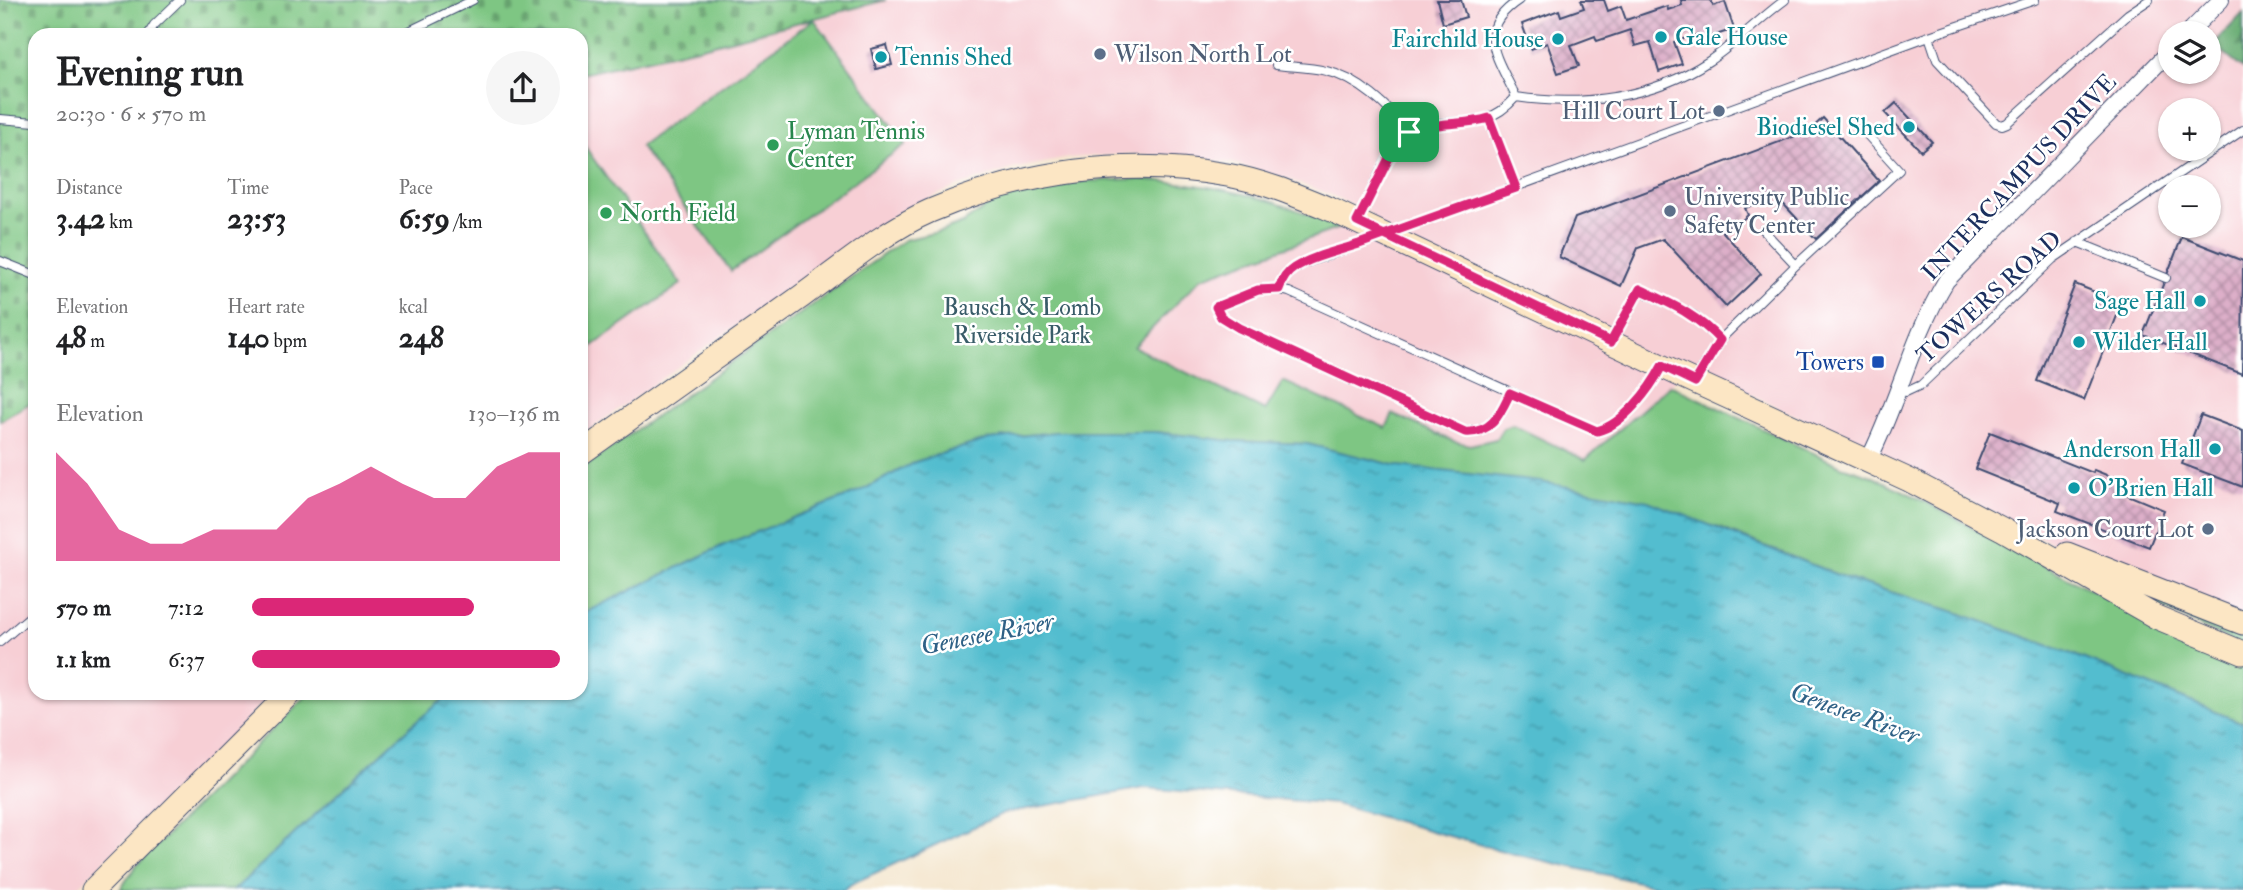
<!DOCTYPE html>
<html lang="en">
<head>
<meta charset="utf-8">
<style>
	:root { --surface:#fff; --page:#f6f6f6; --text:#202124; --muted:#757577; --accent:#db2777 }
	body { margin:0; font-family:"IM FELL Double Pica",serif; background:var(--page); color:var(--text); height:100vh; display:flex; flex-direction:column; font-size:26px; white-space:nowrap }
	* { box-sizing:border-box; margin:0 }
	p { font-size:23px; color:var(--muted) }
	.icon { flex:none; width:38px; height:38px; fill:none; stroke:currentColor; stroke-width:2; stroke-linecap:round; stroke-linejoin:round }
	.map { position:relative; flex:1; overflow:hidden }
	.drawer { position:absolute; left:28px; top:28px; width:560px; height:672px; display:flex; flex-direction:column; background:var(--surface); border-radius:21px; box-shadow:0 2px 5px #0004 }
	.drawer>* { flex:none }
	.controls { position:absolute; left:2158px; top:21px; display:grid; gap:14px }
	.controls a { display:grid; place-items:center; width:63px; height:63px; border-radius:50%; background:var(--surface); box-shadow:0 2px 5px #0004; font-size:35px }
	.pin { position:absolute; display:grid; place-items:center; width:60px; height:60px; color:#fff; margin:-30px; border-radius:14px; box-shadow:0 4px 10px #0006 }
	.round { display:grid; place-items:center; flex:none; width:74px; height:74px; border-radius:37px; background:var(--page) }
	.summary { display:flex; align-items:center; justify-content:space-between; height:119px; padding:0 28px }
	h1 { font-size:38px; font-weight:800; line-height:52px }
	.stats { display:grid; grid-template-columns:repeat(3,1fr); gap:10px; height:119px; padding:7px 28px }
	.stats div { display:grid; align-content:center }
	.stats b { font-size:30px; font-weight:800 }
	.stats small { font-size:19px; font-weight:400 }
	.stats p { font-size:19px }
	.chart { height:196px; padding:14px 28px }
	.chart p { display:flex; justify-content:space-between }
	.chart svg { width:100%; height:126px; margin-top:7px; fill:var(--accent); opacity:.7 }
	ul { padding:0 28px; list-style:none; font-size:23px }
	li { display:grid; grid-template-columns:112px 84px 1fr; align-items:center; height:52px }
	li i { height:18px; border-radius:9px; background:var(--accent) }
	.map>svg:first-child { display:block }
	.built { fill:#f7cfd5; fill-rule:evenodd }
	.grass { fill:url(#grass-dots); stroke:#4c7a70; stroke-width:2 }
	.forest { fill:url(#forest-firs); stroke:#406d68; stroke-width:2 }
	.cemetery { fill:url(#cemetery-stones); stroke:#4c7a70; stroke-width:2 }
	.park { fill:#7ec683; stroke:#4c7a70; stroke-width:2 }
	.water { fill:url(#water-ripples); stroke:#377696; stroke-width:2 }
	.building { fill:url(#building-cross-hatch) }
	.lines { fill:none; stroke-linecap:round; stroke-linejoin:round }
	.lane-casing { stroke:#3c4a6f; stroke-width:10 }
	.street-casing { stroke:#3c4a6f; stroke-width:18 }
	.secondary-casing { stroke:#3c4a6f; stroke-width:25 }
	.lane { stroke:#fff; stroke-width:8 }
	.street { stroke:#fff; stroke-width:16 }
	.secondary { stroke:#fce6c4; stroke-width:23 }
	.lane-bridge-casing { stroke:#3c4a6f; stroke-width:10; stroke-linecap:butt }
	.lane-bridge { stroke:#fff; stroke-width:8 }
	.route-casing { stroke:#fff; stroke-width:14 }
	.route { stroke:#db2777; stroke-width:9 }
	.culture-dot { fill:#0f9aa8; stroke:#fff; stroke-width:2.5 }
	.service-dot { fill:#5c6f8a; stroke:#fff; stroke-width:2.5 }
	.leisure-dot { fill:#2e9e5b; stroke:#fff; stroke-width:2.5 }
	.transit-dot { fill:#1a4fb4; stroke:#fff; stroke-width:2.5 }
	.labels { text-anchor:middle; stroke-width:5; stroke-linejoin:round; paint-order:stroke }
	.culture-label { font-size:24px; fill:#0d838f; stroke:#fff; text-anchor:start }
	.service-label { font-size:24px; fill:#4e5e75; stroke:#fff; text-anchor:start }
	.leisure-label { font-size:24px; fill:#27864d; stroke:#fff; text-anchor:start }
	.street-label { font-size:24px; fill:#1b2f5e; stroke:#fff }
	.park-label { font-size:24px; fill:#395c69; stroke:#fff }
	.transit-label { font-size:24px; fill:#164399; stroke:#fff; text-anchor:end }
	.water-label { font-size:26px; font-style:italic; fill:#2f6186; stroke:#fff }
</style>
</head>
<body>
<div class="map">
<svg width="2243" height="890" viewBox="0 0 2243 890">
	<defs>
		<pattern id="grass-dots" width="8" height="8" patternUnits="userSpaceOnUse" patternTransform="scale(1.75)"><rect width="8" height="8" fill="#7ec683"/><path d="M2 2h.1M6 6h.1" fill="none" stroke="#66a16e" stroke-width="1.8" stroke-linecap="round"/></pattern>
		<pattern id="forest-firs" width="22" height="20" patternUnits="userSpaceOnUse" patternTransform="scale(1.75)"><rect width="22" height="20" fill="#66ab71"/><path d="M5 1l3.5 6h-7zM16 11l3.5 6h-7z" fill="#538c60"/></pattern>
		<pattern id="cemetery-stones" width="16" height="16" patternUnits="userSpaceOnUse" patternTransform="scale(1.75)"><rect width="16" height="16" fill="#7ec683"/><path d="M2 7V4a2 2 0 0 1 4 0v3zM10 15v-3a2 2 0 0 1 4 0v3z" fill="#66a16e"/></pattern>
		<pattern id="water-ripples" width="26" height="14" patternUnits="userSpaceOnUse" patternTransform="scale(1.75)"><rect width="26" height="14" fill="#53bdcf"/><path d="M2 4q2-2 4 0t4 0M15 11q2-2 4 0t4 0" fill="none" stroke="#449aab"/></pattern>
		<pattern id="building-cross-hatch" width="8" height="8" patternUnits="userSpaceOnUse" patternTransform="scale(1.75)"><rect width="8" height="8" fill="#ddafc9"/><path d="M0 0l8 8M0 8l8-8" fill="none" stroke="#b28fa6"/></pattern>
	</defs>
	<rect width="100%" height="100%" fill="#fff"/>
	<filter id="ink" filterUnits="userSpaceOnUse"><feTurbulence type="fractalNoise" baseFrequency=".0143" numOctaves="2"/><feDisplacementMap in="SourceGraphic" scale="14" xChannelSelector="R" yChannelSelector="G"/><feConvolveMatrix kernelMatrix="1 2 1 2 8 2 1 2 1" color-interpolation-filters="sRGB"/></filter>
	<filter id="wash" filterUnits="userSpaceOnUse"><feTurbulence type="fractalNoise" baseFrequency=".00686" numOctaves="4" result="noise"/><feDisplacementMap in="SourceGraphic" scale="28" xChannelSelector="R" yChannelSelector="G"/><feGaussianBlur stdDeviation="1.57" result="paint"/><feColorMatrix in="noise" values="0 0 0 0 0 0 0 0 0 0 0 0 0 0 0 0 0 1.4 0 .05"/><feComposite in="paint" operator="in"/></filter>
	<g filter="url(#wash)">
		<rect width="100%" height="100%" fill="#f4e6ce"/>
		<path class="built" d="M886 0H2243V618L2053 544 1909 469 1691 366 1585 460 1513 426 1503 429 1496 439 1470 445 1453 441 1393 414 1386 428 1283 381 1265 411 1134 347 1201 278 1373 215 1327 193 1282 177 1232 163 1181 156 1128 154 1070 158 1012 169 958 186 909 207 862 236 581 436V74L702 47ZM2170 33H2208V72H2170ZM2170 110H2208V149H2170ZM2170 187H2208V226H2170Z
			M35 399V693H273L75 890H0V420Z"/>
		<path class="grass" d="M2090 572 2243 630V647Z"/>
		<path class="forest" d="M2243 13V69L2213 45Z"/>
		<path class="cemetery" d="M0 0H886L702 47 581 74V35H35V400L0 421Z"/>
		<path class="park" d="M814 19 906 144 731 271 640 146Z
			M581 141 681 284 581 354Z
			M1134 179C1207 183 1274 196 1339 228L1201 278 1134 347 1265 411 1283 381 1386 428 1393 414 1453 441 1470 445 1496 439 1503 428 1513 425 1585 460 1670 385 1841 466 1869 475 1910 494 2148 620 2243 660V723L2072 654 1956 612 1848 579 1720 528 1398 466 1307 444 1232 441 1156 432H1056L989 439 915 462 861 491 724 545 581 615V469L904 240 942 231 963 223 997 200 1038 189 1086 181Z
			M309 693H451L410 727 234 890H120L135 867Z"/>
		<path class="water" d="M1056 432H1156L1232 441 1307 444 1398 466 1540 482 1648 501 1848 579 1956 612 2072 654 2243 723V890L1665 888 1510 853 1335 804 1144 788 1004 813 851 884 844 890H234L410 727 451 693H581L582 614 724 545 861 491 915 462 989 439Z"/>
		<g id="blocks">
			<path class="building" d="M1437 0H1461L1466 17 1443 24Z
				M1581 0H1604L1608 11 1621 6 1626 20 1667 6 1668 10 1682 5 1681 0H1711L1713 6 1725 2 1734 29 1701 40 1699 34 1674 42 1682 64 1659 72 1650 42 1635 46 1630 30 1597 41 1595 36 1571 45 1579 66 1558 73 1547 43 1531 49 1522 24 1559 10 1561 16 1584 8Z
				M887 45 892 65 876 69 871 49Z
				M1896 103 1932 142 1921 151 1885 113Z
				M1823 118 1879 181 1816 239 1776 196 1745 208 1748 215 1734 227 1730 224 1722 231 1761 274 1726 307 1663 239 1638 248 1621 286 1559 257 1575 218 1809 131Z
				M2182 237 2243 261 2242 374 2143 335Z
				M2075 284 2122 303 2084 400 2037 381Z
				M2201 415 2243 431V487L2182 464Z
				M1990 432 2093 473 2094 470 2127 483 2123 493 2164 510 2149 547 2057 511 2060 503 1975 469Z"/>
		</g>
	</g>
	<g filter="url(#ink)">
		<use href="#blocks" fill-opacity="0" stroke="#3c4a6f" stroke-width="2"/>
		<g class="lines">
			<defs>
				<path id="lane" d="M148 35 154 25 180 0
					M401 35 473 0
					M1929 36 1937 60 1996 123 2002 125 2007 123 2128 14 2149 0
					M1276 65C1293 67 1310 67 1326 71 1358 78 1389 107 1409 132
					M1516 97C1581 107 1653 98 1709 61 1736 43 1759 19 1785 0
					M1516 97C1498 58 1473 30 1519 0
					M0 119 35 122
					M1489 119 1516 188
					M1447 212 1929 36 2035 0
					M1359 219C1371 194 1386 151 1407 134 1439 109 1478 141 1516 97
					M1764 231 1796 265
					M2077 242 2166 278
					M0 261 35 275
					M1279 289C1285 268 1304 263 1323 257
					M1612 341 1640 290 1693 315 1720 340
					M1696 379 1720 340 1796 265 1899 170 1861 128
					M1899 390 1906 392 1921 385 2053 259 2243 130
					M1510 393C1499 416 1488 438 1459 430L1239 328 1221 317 1216 308C1241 297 1262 283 1289 292L1597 431C1623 425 1650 390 1661 367
					M0 642 35 612"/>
				<path id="street" d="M2188 33 2221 0
					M1868 461C1898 403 1912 337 1946 281L2170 51"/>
				<path id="secondary" d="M581 453C655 401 728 348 802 296 841 268 886 230 930 211 1024 171 1126 157 1227 175 1263 181 1298 196 1332 210L1678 374 1909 480 2002 529 2156 617 2243 653
					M2067 554 2243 623
					M93 890 290 693"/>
			</defs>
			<use href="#lane" class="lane-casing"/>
			<use href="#street" class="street-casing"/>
			<use href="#secondary" class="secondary-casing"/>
			<use href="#lane" class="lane"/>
			<use href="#street" class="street"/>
			<use href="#secondary" class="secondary"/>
			<defs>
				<path id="lane-bridge" d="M1323 257 1447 212"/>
			</defs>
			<use href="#lane-bridge" class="lane-bridge-casing"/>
			<use href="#lane-bridge" class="lane-bridge"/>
		</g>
	</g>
	<g class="lines" filter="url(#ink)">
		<defs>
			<path id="route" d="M1409 132C1435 121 1463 126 1489 118L1516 188C1463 206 1411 225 1359 244 1338 251 1313 256 1294 268 1286 273 1282 280 1279 289L1258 290 1216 307 1221 317 1239 328 1465 432C1492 434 1500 414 1510 393L1597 431C1623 425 1650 389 1662 366L1695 382 1720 340C1696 314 1671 304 1640 289L1611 342 1357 222 1389 158 1409 132"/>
		</defs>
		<use href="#route" class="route-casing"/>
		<use href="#route" class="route"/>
	</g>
	<g class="culture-dot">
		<circle cx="1661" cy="37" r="7"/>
		<circle cx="1558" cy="39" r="7"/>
		<circle cx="881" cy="57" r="7"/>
		<circle cx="1909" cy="127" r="7"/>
		<circle cx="2200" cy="301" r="7"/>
		<circle cx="2079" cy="342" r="7"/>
		<circle cx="2215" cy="449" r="7"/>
		<circle cx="2074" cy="488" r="7"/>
	</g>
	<g class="service-dot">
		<circle cx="1100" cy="54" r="7"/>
		<circle cx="1719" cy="111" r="7"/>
		<circle cx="1670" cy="211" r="7"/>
		<circle cx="2208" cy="529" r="7"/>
	</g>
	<g class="leisure-dot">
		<circle cx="773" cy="145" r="7"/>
		<circle cx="606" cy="213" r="7"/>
	</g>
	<rect class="transit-dot" x="1871" y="355" width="14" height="14" rx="3.5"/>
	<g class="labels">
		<g class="culture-label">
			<text x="1675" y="45">Gale House</text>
			<text x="1544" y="47" text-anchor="end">Fairchild House</text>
			<text x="895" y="65">Tennis Shed</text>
			<text x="1895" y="135" text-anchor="end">Biodiesel Shed</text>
			<text x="2186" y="309" text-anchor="end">Sage Hall</text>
			<text x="2093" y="350">Wilder Hall</text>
			<text x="2201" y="457" text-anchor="end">Anderson Hall</text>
			<text x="2088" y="496">O'Brien Hall</text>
		</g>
		<g class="service-label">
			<text x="1114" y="62">Wilson North Lot</text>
			<text x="1705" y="119" text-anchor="end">Hill Court Lot</text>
			<text x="1684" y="205">University Public<tspan x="1684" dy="28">Safety Center</tspan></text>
			<text x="2194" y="537" text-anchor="end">Jackson Court Lot</text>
		</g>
		<g class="leisure-label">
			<text x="787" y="139">Lyman Tennis<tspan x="787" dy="28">Center</tspan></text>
			<text x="620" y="221">North Field</text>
		</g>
		<g class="street-label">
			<text transform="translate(2019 177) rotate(-47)" y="8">INTERCAMPUS DRIVE</text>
			<text transform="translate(1989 297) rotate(-42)" y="8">TOWERS ROAD</text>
		</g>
		<g class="park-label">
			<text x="1022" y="315">Bausch &amp; Lomb<tspan x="1022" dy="28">Riverside Park</tspan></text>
		</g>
		<g class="transit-label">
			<text x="1864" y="370">Towers</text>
		</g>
		<g class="water-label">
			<text transform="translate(987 633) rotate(-11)" y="9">Genesee River</text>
			<text transform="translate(1855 713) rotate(20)" y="9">Genesee River</text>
		</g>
	</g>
</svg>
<div class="controls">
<a><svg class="icon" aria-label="layers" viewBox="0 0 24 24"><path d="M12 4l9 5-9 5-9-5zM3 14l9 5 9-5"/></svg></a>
<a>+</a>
<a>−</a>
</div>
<div class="pin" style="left:1409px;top:132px;background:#1e9e55"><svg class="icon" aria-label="arrive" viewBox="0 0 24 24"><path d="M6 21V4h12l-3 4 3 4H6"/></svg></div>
<section class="drawer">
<div class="summary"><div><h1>Evening run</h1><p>20:30 · 6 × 570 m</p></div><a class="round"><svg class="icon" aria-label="share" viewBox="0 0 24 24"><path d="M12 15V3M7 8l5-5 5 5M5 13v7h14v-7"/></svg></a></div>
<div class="stats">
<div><p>Distance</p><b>3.42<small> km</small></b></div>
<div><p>Time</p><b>23:53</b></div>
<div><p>Pace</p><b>6:59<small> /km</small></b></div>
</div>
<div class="stats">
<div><p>Elevation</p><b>48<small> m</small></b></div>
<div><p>Heart rate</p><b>140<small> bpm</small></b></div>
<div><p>kcal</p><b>248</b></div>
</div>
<div class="chart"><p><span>Elevation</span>130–136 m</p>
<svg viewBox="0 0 160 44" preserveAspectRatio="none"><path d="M0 44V6L10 17L20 33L30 38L40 38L50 33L60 33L70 33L80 22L90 17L100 11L110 17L120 22L130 22L140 11L150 6L160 6V44z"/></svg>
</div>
<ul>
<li><b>570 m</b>7:12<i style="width:72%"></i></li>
<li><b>1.1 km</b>6:37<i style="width:100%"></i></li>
</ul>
</section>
</div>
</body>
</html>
